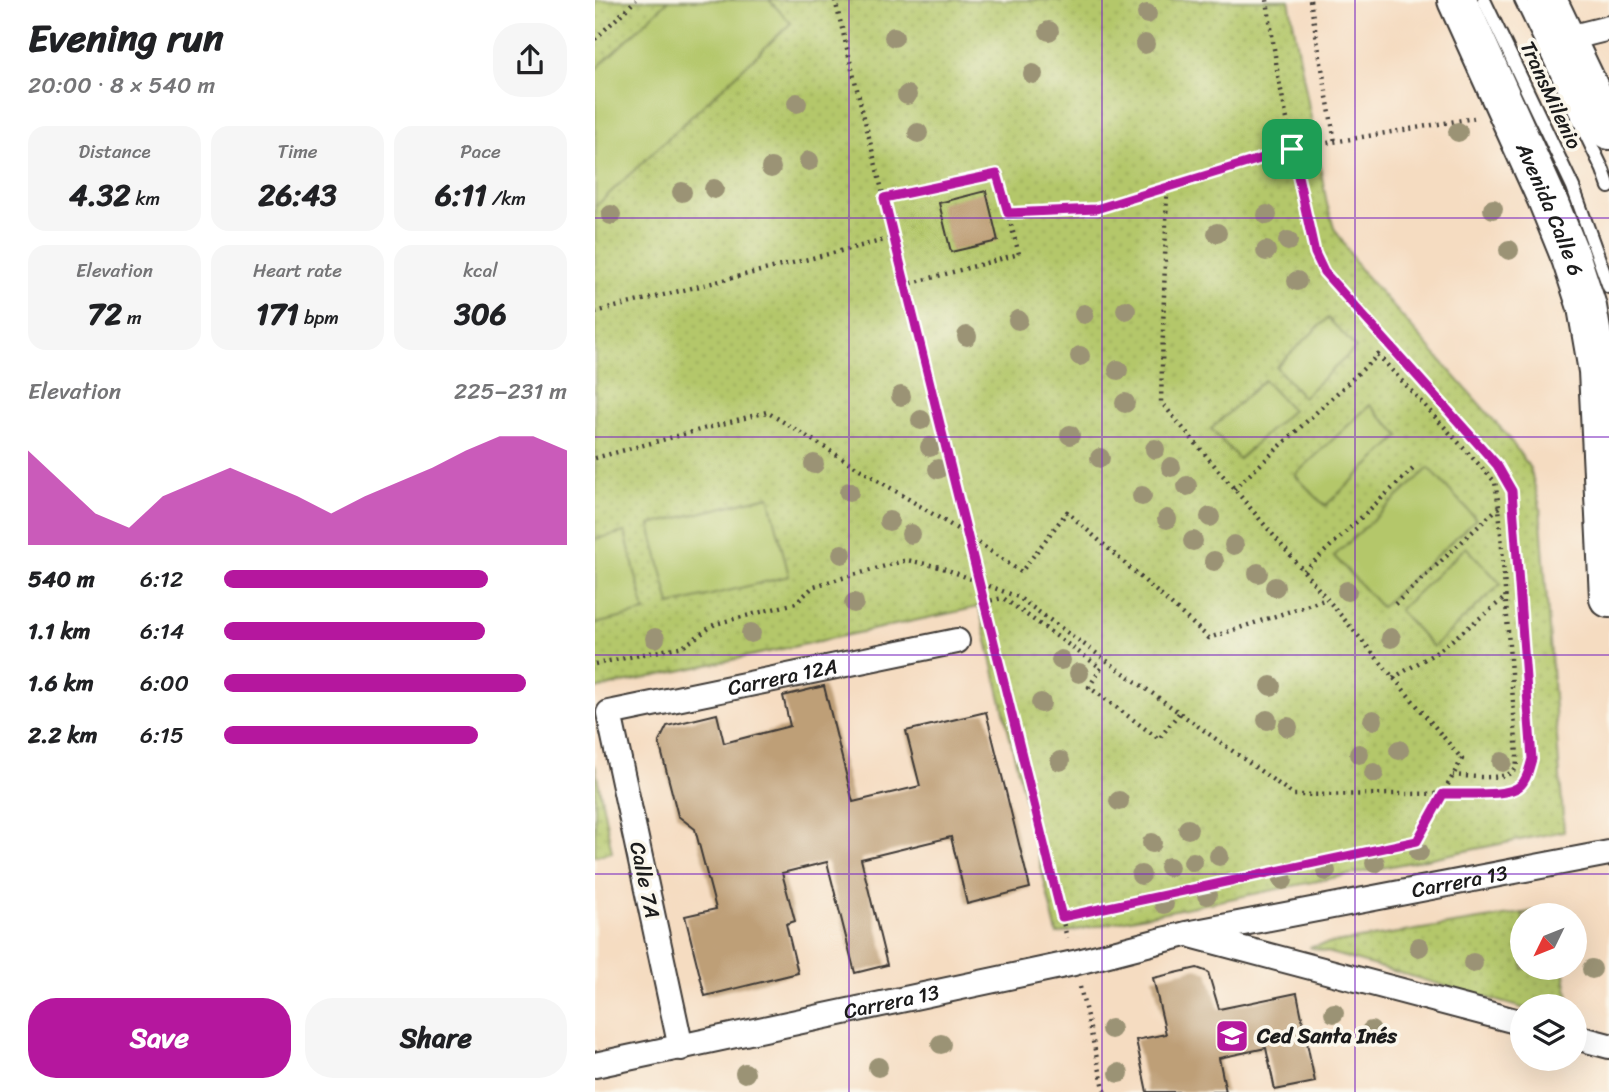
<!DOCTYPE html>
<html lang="en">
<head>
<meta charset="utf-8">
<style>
	:root { --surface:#fff; --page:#f6f6f6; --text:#202124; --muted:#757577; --accent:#b5179e }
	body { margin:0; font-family:Sriracha,sans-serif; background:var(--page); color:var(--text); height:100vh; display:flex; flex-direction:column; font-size:26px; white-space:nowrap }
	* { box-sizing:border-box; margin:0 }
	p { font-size:23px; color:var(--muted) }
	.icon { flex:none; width:38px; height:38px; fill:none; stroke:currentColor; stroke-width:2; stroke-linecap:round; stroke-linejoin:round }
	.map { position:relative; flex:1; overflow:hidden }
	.details { display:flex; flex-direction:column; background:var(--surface); width:595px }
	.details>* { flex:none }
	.needle { width:46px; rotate:227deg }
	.controls { position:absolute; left:915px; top:903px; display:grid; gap:14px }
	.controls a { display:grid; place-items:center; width:77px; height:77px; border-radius:50%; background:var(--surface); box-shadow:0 7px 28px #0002; font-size:35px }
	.pin { position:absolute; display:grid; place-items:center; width:60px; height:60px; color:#fff; margin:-30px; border-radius:14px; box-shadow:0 4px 10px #0006 }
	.round { display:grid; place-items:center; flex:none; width:74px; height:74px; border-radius:28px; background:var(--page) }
	.headline { display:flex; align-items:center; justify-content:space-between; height:119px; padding:0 28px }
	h1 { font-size:38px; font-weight:800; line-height:52px }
	.stats { display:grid; grid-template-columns:repeat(3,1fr); gap:10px; height:119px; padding:7px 28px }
	.stats div { display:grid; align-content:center; border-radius:18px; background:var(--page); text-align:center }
	.stats b { font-size:30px; font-weight:800 }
	.stats small { font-size:19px; font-weight:400 }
	.stats p { font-size:19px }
	.chart { height:196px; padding:14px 28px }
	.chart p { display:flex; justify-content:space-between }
	.chart svg { width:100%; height:126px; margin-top:7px; fill:var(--accent); opacity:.7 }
	.cta { display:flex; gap:14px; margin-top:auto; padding:14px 28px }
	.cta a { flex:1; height:80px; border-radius:28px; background:var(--accent); color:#fff; font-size:28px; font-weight:800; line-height:80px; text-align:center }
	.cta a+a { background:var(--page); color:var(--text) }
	ul { padding:0 28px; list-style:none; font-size:23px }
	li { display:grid; grid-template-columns:112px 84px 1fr; align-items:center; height:52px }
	li i { height:18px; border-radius:9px; background:var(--accent) }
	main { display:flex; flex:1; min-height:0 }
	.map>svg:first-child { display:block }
	.grass { fill:url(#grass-dots); stroke:#687243; stroke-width:2 }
	.garden { fill:#b4c76a; stroke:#687243; stroke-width:2 }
	.building { fill:#be9f77 }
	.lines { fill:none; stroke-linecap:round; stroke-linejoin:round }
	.lane-casing { stroke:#3d3935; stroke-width:16 }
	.street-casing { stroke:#3d3935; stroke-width:28 }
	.primary-casing { stroke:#3d3935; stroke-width:42 }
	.path { stroke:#3d3935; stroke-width:4.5; stroke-dasharray:2 5; stroke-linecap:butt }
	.lane { stroke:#fff; stroke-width:12 }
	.street { stroke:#fff; stroke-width:24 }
	.primary { stroke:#fff; stroke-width:38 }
	.tree { fill:#9b9375 }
	.route-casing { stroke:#fff; stroke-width:14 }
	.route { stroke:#b5179e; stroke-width:9 }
	.grid { fill:none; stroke:#7b2cbf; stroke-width:2; stroke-opacity:0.55 }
	.labels { text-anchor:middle; stroke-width:7; stroke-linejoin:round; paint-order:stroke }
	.street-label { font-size:21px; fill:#1c1c1c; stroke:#fbf7ec }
	.poi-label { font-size:21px; font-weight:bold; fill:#1c1c1c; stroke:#fbf7ec; text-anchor:start }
</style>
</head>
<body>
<main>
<section class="details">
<div class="headline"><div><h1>Evening run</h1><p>20:00 · 8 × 540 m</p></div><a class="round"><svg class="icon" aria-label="share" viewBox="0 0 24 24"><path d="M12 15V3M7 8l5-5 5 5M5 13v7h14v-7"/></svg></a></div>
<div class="stats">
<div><p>Distance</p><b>4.32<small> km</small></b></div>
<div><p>Time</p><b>26:43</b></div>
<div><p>Pace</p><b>6:11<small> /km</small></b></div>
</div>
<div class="stats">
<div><p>Elevation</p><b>72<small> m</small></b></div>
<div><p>Heart rate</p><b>171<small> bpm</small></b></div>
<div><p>kcal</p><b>306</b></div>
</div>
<div class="chart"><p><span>Elevation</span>225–231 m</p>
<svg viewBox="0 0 160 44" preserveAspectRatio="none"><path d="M0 44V11L10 22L20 33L30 38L40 27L50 22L60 17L70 22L80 27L90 33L100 27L110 22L120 17L130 11L140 6L150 6L160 11V44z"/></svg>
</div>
<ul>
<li><b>540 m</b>6:12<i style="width:77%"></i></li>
<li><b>1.1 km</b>6:14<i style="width:76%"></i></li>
<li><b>1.6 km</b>6:00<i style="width:88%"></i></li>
<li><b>2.2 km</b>6:15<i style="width:74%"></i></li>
</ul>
<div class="cta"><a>Save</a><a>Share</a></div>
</section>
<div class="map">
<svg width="1014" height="1092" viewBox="0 0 1014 1092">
	<defs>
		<pattern id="grass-dots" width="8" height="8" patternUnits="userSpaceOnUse" patternTransform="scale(1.75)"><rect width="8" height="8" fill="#b4c76a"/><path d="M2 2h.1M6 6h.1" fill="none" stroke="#9aaa5b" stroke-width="1.8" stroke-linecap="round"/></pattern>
	</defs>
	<rect width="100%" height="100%" fill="#fbf7ec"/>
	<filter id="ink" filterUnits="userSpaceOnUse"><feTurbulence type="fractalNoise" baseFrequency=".0143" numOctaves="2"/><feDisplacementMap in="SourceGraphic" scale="14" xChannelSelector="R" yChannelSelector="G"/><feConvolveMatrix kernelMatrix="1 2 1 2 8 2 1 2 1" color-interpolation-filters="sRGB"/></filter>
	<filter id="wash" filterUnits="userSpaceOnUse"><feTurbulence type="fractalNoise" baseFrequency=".00686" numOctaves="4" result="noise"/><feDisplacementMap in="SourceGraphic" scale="28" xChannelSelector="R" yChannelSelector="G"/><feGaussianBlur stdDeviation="1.57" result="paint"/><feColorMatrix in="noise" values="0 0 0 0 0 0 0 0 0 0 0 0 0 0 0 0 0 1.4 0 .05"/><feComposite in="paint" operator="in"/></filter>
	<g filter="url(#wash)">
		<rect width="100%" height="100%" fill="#f5dcc1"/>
		<path class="grass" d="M0 0H694L732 204 739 228 764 268 911 434 935 468 945 506 969 831 462 934 384 607 0 689Z
			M0 765 17 852 0 856Z
			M959 908 960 915H928V968H969L975 1006 927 1008 714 947Z"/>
		<path class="garden" d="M74 0H174L196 23 0 207V70Z
			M733 318 761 348 708 397 681 367Z
			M669 380 697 410 644 459 616 429Z
			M775 405 805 436 730 506 700 475Z
			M834 468 881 519 786 607 739 556Z
			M174 496 194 576 75 605 55 525Z
			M30 532 50 612 0 624V539Z
			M871 547 906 584 838 647 804 610Z"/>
		<g id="blocks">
			<path class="building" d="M391 191 403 241 356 252 344 203Z
				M229 686 258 802 325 786 311 731 391 712 435 888 372 904 356 837 266 859 292 965 260 973 232 862 187 873 200 921 191 924 203 973 110 996 90 916 121 909 100 829 83 816 64 742 72 726 122 714 129 743 195 726 188 696Z
				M602 968 613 972 624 1009 702 993 720 1082 680 1090 671 1048 624 1058 631 1092H552L541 1040 571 1034 558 978Z"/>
		</g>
	</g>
	<g filter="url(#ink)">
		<use href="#blocks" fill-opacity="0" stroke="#3d3935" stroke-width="2"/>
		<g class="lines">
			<defs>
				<path id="lane" d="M889 0 978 187 1014 287
					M926 0 1008 170 1014 187"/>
				<g id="street">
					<path d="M986 35 1014 28"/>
					<path d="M599 936 928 1023"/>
					<path d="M980 1037 1014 1046"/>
					<path id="s1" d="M86 1048 14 713 362 641"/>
					<path id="s2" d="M0 1065 479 963 591 934 1014 853"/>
				</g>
				<g id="primary">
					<path id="s3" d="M862 0 952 199 976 258 992 307 1003 371 1014 598"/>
					<path d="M952 0 1014 130"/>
				</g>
			</defs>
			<use href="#lane" class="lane-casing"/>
			<use href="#street" class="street-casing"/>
			<use href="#primary" class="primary-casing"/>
			<path class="path" d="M240 0 472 938
				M715 0 740 142
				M0 39 41 0
				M289 198 402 174 424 254 310 285
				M413 213 501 209 697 149 879 118
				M0 312 298 238
				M0 458 172 412 372 535 426 572 472 512 614 638 732 599
				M639 489 783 355 900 482 904 507 922 756C922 758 922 766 921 768 914 782 872 776 858 775
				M709 571 820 467
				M389 602 408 598 506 668 494 687 564 739 584 713
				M800 604 904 507
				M0 664 89 646 120 624 201 603 219 586 312 560 345 567 423 597 699 795 911 793C931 785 931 778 937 759L917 491 902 465 729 272 720 253 683 76 672 0
				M798 678 842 652 911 597
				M467 917 822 841 867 759 566 402 572 188
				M485 987 510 1092"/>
			<use href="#lane" class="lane"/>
			<use href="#street" class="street"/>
			<use href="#primary" class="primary"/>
		</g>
		<g class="tree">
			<circle cx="552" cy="14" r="10"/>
			<circle cx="454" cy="31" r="10"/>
			<circle cx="299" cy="37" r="10"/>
			<circle cx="550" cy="44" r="10"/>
			<circle cx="438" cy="74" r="10"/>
			<circle cx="312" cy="95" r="10"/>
			<circle cx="202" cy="103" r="10"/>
			<circle cx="863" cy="132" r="10"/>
			<circle cx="323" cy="133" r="10"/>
			<circle cx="214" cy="161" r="10"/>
			<circle cx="176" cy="168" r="10"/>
			<circle cx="119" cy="189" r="10"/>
			<circle cx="87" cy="192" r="10"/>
			<circle cx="898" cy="209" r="10"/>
			<circle cx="16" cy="215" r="10"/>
			<circle cx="672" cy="215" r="10"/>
			<circle cx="622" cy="233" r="10"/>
			<circle cx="693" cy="241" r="10"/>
			<circle cx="914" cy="250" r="10"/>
			<circle cx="671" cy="251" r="10"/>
			<circle cx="702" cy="281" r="10"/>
			<circle cx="531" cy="310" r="10"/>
			<circle cx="489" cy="314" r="10"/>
			<circle cx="423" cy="320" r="10"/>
			<circle cx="372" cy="336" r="10"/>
			<circle cx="485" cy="356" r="10"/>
			<circle cx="523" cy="370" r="10"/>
			<circle cx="306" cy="396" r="10"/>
			<circle cx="530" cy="403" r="10"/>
			<circle cx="326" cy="420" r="10"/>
			<circle cx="475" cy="435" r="10"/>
			<circle cx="335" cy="447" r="10"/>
			<circle cx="560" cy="449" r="10"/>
			<circle cx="505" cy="458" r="10"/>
			<circle cx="219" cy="464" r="10"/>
			<circle cx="576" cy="467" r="10"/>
			<circle cx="343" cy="469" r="10"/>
			<circle cx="592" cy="486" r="10"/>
			<circle cx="254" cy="492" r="10"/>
			<circle cx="547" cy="496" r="10"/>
			<circle cx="615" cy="517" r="10"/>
			<circle cx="572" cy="519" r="10"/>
			<circle cx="294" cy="521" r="10"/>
			<circle cx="316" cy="534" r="10"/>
			<circle cx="598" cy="541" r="10"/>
			<circle cx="639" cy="545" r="10"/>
			<circle cx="247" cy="554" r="10"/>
			<circle cx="619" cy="561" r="10"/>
			<circle cx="663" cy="573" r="10"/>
			<circle cx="680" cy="587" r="10"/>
			<circle cx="752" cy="591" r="10"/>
			<circle cx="259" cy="603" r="10"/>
			<circle cx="156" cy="633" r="10"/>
			<circle cx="60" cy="638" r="10"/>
			<circle cx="796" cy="638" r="10"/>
			<circle cx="466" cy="660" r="10"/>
			<circle cx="484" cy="673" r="10"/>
			<circle cx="676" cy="686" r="10"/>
			<circle cx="446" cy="703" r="10"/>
			<circle cx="672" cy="720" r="10"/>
			<circle cx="778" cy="720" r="10"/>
			<circle cx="693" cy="727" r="10"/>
			<circle cx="804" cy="750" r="10"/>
			<circle cx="764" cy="754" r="10"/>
			<circle cx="465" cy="761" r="10"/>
			<circle cx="907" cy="762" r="10"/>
			<circle cx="779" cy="773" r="10"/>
			<circle cx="524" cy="801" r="10"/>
			<circle cx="593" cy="829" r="10"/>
			<circle cx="557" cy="843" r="10"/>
			<circle cx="824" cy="852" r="10"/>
			<circle cx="624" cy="856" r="10"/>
			<circle cx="598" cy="862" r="10"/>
			<circle cx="780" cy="863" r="10"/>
			<circle cx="574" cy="867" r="10"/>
			<circle cx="731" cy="871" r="10"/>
			<circle cx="546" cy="875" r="10"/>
			<circle cx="688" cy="880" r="10"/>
			<circle cx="612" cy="895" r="10"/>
			<circle cx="569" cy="904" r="10"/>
			<circle cx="824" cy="947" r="10"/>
			<circle cx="878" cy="963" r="10"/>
			<circle cx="997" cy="969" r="10"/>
			<circle cx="739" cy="1013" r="10"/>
			<circle cx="516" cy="1029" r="10"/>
			<circle cx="776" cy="1031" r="10"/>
			<circle cx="346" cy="1044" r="10"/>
			<circle cx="283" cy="1067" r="10"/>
			<circle cx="150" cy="1073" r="10"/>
			<circle cx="524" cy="1073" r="10"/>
		</g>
	</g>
	<g class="lines" filter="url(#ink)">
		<defs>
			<path id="route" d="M697 149 720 253 729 272 902 465 917 491 937 759C934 768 933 778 926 785 913 798 867 793 848 794L822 841 467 917 289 198 402 174 413 213 501 209Z"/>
		</defs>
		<use href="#route" class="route-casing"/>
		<use href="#route" class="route"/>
	</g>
	<path class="grid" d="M254 0V1092M507 0V1092M760 0V1092M0 218H1014M0 437H1014M0 655H1014M0 874H1014"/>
	<defs>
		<symbol id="school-square" viewBox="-11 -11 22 22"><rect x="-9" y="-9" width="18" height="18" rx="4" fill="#b5179e" stroke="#fbf7ec"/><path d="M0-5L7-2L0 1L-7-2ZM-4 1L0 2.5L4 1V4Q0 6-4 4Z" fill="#fff"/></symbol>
	</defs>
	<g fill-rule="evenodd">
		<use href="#school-square" x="618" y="1017" width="38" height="38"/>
	</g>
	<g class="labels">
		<g class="street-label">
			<text transform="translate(956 95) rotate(65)" y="7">TransMilenio</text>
			<text dy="7" stroke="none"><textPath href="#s3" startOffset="229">Avenida Calle 6</textPath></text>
			<text dy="7" stroke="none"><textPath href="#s1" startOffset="520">Carrera 12A</textPath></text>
			<text transform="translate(50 880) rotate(78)" y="7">Calle 7A</text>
			<text dy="7" stroke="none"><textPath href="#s2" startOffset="884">Carrera 13</textPath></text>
			<text dy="7" stroke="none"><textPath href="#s2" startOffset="303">Carrera 13</textPath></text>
		</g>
		<g class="poi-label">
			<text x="662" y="1043">Ced Santa Inés</text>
		</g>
	</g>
</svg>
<div class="controls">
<a><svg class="needle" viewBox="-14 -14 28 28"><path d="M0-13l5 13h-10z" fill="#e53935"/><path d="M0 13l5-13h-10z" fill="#757577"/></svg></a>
<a><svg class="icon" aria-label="layers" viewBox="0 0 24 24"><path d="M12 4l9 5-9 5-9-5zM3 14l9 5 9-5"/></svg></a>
</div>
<div class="pin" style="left:697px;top:149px;background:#1e9e55"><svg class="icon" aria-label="arrive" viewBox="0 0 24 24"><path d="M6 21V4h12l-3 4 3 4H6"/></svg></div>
</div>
</main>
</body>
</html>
